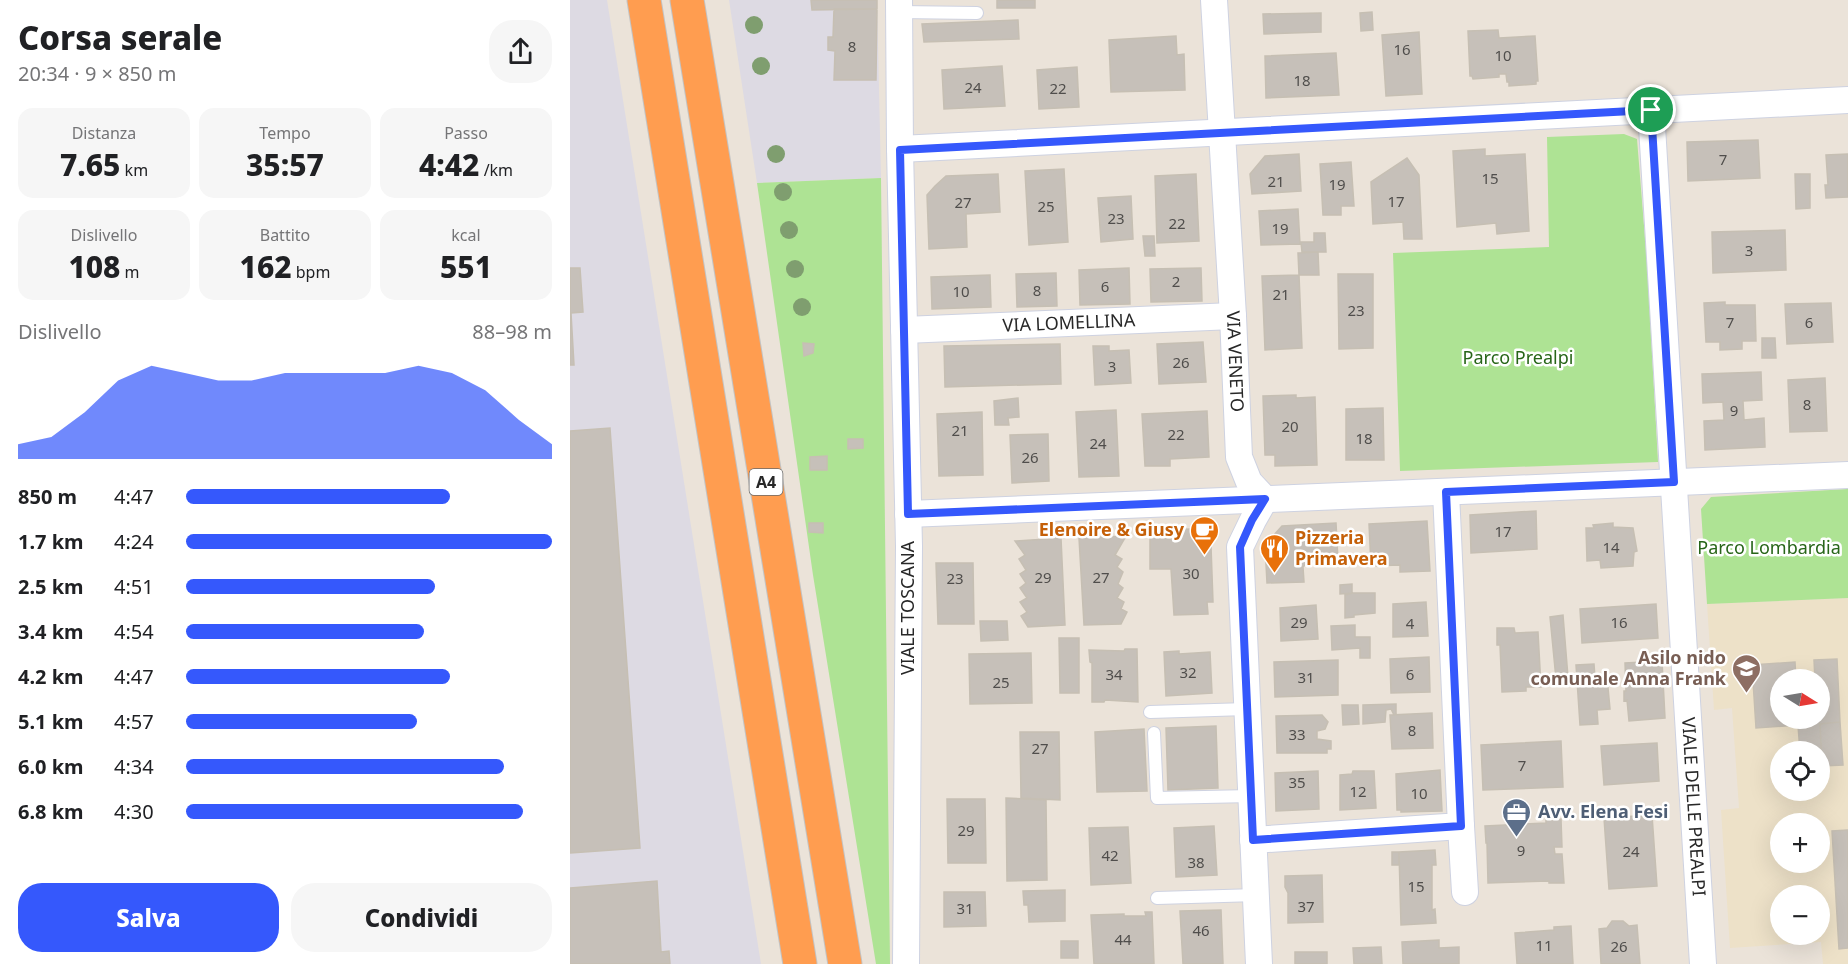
<!DOCTYPE html>
<html lang="it">
<head>
<meta charset="utf-8">
<style>
	:root { --surface:#fff; --page:#f6f6f6; --text:#202124; --muted:#757577; --accent:#3558fc }
	body { margin:0; font-family:"Noto Sans",sans-serif; background:var(--page); color:var(--text); height:100vh; display:flex; flex-direction:column; font-size:22px; white-space:nowrap }
	* { box-sizing:border-box; margin:0 }
	p { font-size:20px; color:var(--muted) }
	.icon { flex:none; width:33px; height:33px; fill:none; stroke:currentColor; stroke-width:2; stroke-linecap:round; stroke-linejoin:round }
	.map { position:relative; flex:1; overflow:hidden }
	.sheet { display:flex; flex-direction:column; background:var(--surface); width:570px }
	.sheet>* { flex:none }
	.needle { width:39px; rotate:101deg }
	.buttons { position:absolute; left:1200px; top:669px; display:grid; gap:12px }
	.buttons a { display:grid; place-items:center; width:60px; height:60px; border-radius:50%; background:var(--surface); box-shadow:0 6px 24px #0002; font-size:30px }
	.pin { position:absolute; display:grid; place-items:center; width:51px; height:51px; color:#fff; margin:-26px; border:3px solid #fff; border-radius:50%; box-shadow:0 2px 6px #0007 }
	.round { display:grid; place-items:center; flex:none; width:63px; height:63px; border-radius:24px; background:var(--page) }
	.summary { display:flex; align-items:center; justify-content:space-between; height:102px; padding:0 18px }
	h1 { font-size:33px; font-weight:800; line-height:45px }
	.figures { display:grid; grid-template-columns:repeat(3,1fr); gap:9px; height:102px; padding:6px 18px }
	.figures div { display:grid; align-content:center; border-radius:15px; background:var(--page); text-align:center }
	.figures b { font-size:30px; font-weight:800 }
	.figures small { font-size:16px; font-weight:400 }
	.figures p { font-size:16px }
	.chart { height:168px; padding:12px 18px }
	.chart p { display:flex; justify-content:space-between }
	.chart svg { width:100%; height:108px; margin-top:6px; fill:var(--accent); opacity:.7 }
	.button { display:flex; gap:12px; margin-top:auto; padding:12px 18px }
	.button a { flex:1; height:69px; border-radius:24px; background:var(--accent); color:#fff; font-size:24px; font-weight:800; line-height:69px; text-align:center }
	.button a+a { background:var(--page); color:var(--text) }
	ul { padding:0 18px; list-style:none; font-size:20px }
	li { display:grid; grid-template-columns:96px 72px 1fr; align-items:center; height:45px }
	li i { height:15px; border-radius:8px; background:var(--accent) }
	main { display:flex; flex:1; min-height:0 }
	.map>svg:first-child { display:block }
	.industrial { fill:#dddae3 }
	.education { fill:#ede1c8; fill-rule:evenodd }
	.green { fill:#aee394 }
	.building { fill:#c6c0b9; stroke:#c6bfb3; stroke-width:1.5 }
	.lines { fill:none; stroke-linecap:round; stroke-linejoin:round }
	.lane-casing { stroke:#ced2e1; stroke-width:14 }
	.street-casing { stroke:#ced2e1; stroke-width:28 }
	.highway-casing { stroke:#c3c3c3; stroke-width:35 }
	.lane { stroke:#fff; stroke-width:12 }
	.street { stroke:#fff; stroke-width:26 }
	.highway { stroke:#ff9d50; stroke-width:33 }
	.tree { fill:#7f9e6f }
	.route-casing { stroke:#fff; stroke-width:12 }
	.route { stroke:#3558fc; stroke-width:8 }
	.labels { text-anchor:middle; stroke-width:5; stroke-linejoin:round; paint-order:stroke }
	.number-label { font-size:15px; fill:#504e4c }
	.shield { fill:#fff; stroke:#686868; stroke-width:1.5 }
	.shield-label { font-size:16px; font-weight:bold; fill:#282828 }
	.street-label { font-size:18px; fill:#282828; stroke:#fff }
	.park-label { font-size:18px; fill:#276518; stroke:#fff }
	.food-label { font-size:18px; font-weight:bold; fill:#c56008; stroke:#fff; text-anchor:end }
	.education-label { font-size:18px; font-weight:bold; fill:#785e54; stroke:#fff; text-anchor:end }
	.service-label { font-size:18px; font-weight:bold; fill:#4e5e75; stroke:#fff; text-anchor:start }
</style>
</head>
<body>
<main>
<section class="sheet">
<div class="summary"><div><h1>Corsa serale</h1><p>20:34 · 9 × 850 m</p></div><a class="round"><svg class="icon" aria-label="share" viewBox="0 0 24 24"><path d="M12 15V3M7 8l5-5 5 5M5 13v7h14v-7"/></svg></a></div>
<div class="figures">
<div><p>Distanza</p><b>7.65<small> km</small></b></div>
<div><p>Tempo</p><b>35:57</b></div>
<div><p>Passo</p><b>4:42<small> /km</small></b></div>
</div>
<div class="figures">
<div><p>Dislivello</p><b>108<small> m</small></b></div>
<div><p>Battito</p><b>162<small> bpm</small></b></div>
<div><p>kcal</p><b>551</b></div>
</div>
<div class="chart"><p><span>Dislivello</span>88–98 m</p>
<svg viewBox="0 0 160 44" preserveAspectRatio="none"><path d="M0 44V38L10 35L20 25L30 12L40 6L50 9L60 12L70 12L80 9L90 9L100 9L110 9L120 6L130 9L140 16L150 28L160 38V44z"/></svg>
</div>
<ul>
<li><b>850 m</b>4:47<i style="width:72%"></i></li>
<li><b>1.7 km</b>4:24<i style="width:100%"></i></li>
<li><b>2.5 km</b>4:51<i style="width:68%"></i></li>
<li><b>3.4 km</b>4:54<i style="width:65%"></i></li>
<li><b>4.2 km</b>4:47<i style="width:72%"></i></li>
<li><b>5.1 km</b>4:57<i style="width:63%"></i></li>
<li><b>6.0 km</b>4:34<i style="width:87%"></i></li>
<li><b>6.8 km</b>4:30<i style="width:92%"></i></li>
</ul>
<div class="button"><a>Salva</a><a>Condividi</a></div>
</section>
<div class="map">
<svg width="1278" height="964" viewBox="0 0 1278 964">
	<rect width="100%" height="100%" fill="#ebe3d9"/>
	<path class="industrial" d="M0 0H37L191 964H0Z
		M159 0H307L311 178 187 183Z"/>
	<path class="education" d="M1278 598V964H1253L1251 942 1160 948 1151 810 1169 808 1162 708 1144 710 1137 604ZM1210 680H1250V718H1210ZM1210 752H1250V790H1210ZM1210 824H1250V862H1210ZM1210 896H1250V934H1210Z"/>
	<path class="green" d="M1054 134 1067 139 1077 263 1088 462 830 471 823 253 979 247 977 137Z
		M311 178 320 964H306L243 575 187 183Z
		M1278 489V598L1137 604 1131 509 1141 497Z"/>
	<path class="building" d="M241 0H307V9L242 10Z
		M427 0H465V8H427Z
		M264 9H307L306 80H264L265 51 258 50V37H263Z
		M802 12 803 30 791 31 790 13Z
		M751 13V32L694 34 693 14Z
		M448 20 449 39 354 42 352 24Z
		M928 30 929 38 965 36 968 81H966V84L939 86V82H937L936 74H929V77L903 79 902 76H900L898 31Z
		M849 32 852 94 816 96 812 35Z
		M606 36 607 55 614 54 615 90 541 92 539 40Z
		M766 53 769 95 696 98 695 56Z
		M432 66 435 106 374 109 372 70Z
		M507 67 509 107 469 109 467 70Z
		M1188 140 1190 178 1118 181 1117 142Z
		M915 149V156L955 154 959 231 927 234 926 223 887 227 883 151Z
		M729 154 731 191 682 194 680 174 695 156Z
		M1278 154V197L1256 198 1255 185H1258L1256 155Z
		M837 158 849 175 852 239H834L833 222 803 224 801 182Z
		M781 162 784 206H771V215H753L750 164Z
		M494 169 498 242 459 245 455 171Z
		M428 174 430 212 396 214 397 247 359 249 357 195 365 186 376 176Z
		M626 174 629 241 587 243 585 176Z
		M1225 174H1240V208L1226 209Z
		M561 196 563 239 531 242 528 198Z
		M728 209 730 244 691 245 689 211Z
		M1215 230 1216 270 1143 273 1142 232Z
		M744 233H755L756 252H732L731 242H744Z
		M573 236H584L585 256H575Z
		M748 252 749 275H729L728 253Z
		M0 268H10L13 312 1 313 4 365H0Z
		M559 268 560 304 510 305 509 270Z
		M631 268 632 301 581 302 580 269Z
		M486 273 487 306 447 307 446 274Z
		M768 274H803V348L769 349Z
		M420 275 421 307 362 309 361 277Z
		M729 275 732 348 695 350 692 276Z
		M1155 302V305H1185L1186 341H1172V349L1150 350V342H1136L1134 303Z
		M1261 303 1263 342 1217 344 1215 304Z
		M1192 338H1205L1206 358H1192Z
		M633 342 636 382 589 384 587 344Z
		M233 343 244 344 243 353 234 356Z
		M490 344 491 384 375 387 374 346Z
		M523 346H539V351L559 350 561 383 525 385Z
		M1191 372 1192 400 1173 401 1174 420 1194 418 1195 447 1135 450 1134 421 1154 420 1153 402 1133 403 1132 374Z
		M1255 378 1257 431 1220 432 1218 380Z
		M726 395V398L745 397 747 465 705 466V455H695L693 396Z
		M448 398 449 417 438 418 439 425H425L424 401Z
		M813 408 814 460H776V409Z
		M546 410 549 476 509 477 506 412Z
		M637 411 639 457 600 459V466H575L572 414Z
		M412 412 413 475 369 476 367 414Z
		M40 428 70 848 0 853V431Z
		M478 434 479 481 442 483 440 435Z
		M278 439H293V448L278 449Z
		M257 456V470H240V457Z
		M966 511 967 549 901 553 900 515Z
		M857 521 860 571 830 572V565L801 566 799 524Z
		M239 523H253V533L239 532Z
		M766 523 768 560 738 562 733 567 734 582 697 583 695 545 712 526Z
		M1043 523V527L1063 528 1067 551 1064 552 1063 566 1031 568 1030 560 1017 561 1016 528H1024L1023 525Z
		M623 529 641 546 643 602H637L638 614 604 615 601 569H580V530Z
		M556 536 545 555 552 559 547 567 553 572 548 584 553 588 547 598 554 602 551 609 557 612 551 624 514 625 509 538Z
		M491 538 495 625 458 627 451 616 457 612 450 602 457 598 450 588 456 583 450 574 456 570 449 559 455 555 445 541Z
		M366 563H403L404 624H368Z
		M782 584V593L770 594V585Z
		M783 593H805V613L784 615V617L775 618V595Z
		M856 602 858 636 823 637V604Z
		M1086 604 1088 638 1012 643 1010 609Z
		M746 605 748 639 711 641 710 608Z
		M993 615 998 677 986 679 980 617Z
		M410 621H437L438 640 411 641Z
		M785 625V637H800V658H790V648L762 650 761 626Z
		M927 628H944L945 633 968 632 971 687H956V691L932 692 930 645H927Z
		M489 638H509V693H490Z
		M555 649H567L568 702 535 700 534 702H522V663L520 662 519 650 554 651Z
		M609 651V654L640 652 642 693 596 696 594 652Z
		M461 653 462 703 400 704 399 654Z
		M859 657 860 692 821 693 820 659Z
		M1267 659 1270 722 1250 724 1252 766H1250V752H1230L1228 725 1186 728 1182 665 1225 662 1226 680H1210V718H1250V680H1245L1244 660Z
		M768 660V695L705 697 704 662Z
		M1092 661 1095 718 1059 721 1057 700 1054 701V691H1056L1055 663Z
		M1024 664 1025 678 1037 677 1040 709 1027 710 1028 724 1010 725 1006 665Z
		M826 704V714L824 715 821 709 816 710 815 722 793 724V705Z
		M772 705H788L789 724 773 725Z
		M862 713 863 748 822 749 820 715Z
		M752 715 758 722 755 729 747 731V739L761 741V749H757V753H707L706 716Z
		M1270 722 1273 765 1252 766 1250 724Z
		M646 726 648 788 598 790 596 728Z
		M574 729 577 791 527 792 525 732Z
		M450 732H489L490 800 451 798Z
		M991 741 993 787 913 790 911 745Z
		M1087 743 1089 781 1034 785 1031 746Z
		M870 770 872 811 831 812V810H827L826 774Z
		M748 771 749 809 706 811 705 773Z
		M783 771H804L806 808 770 810V775L782 774Z
		M436 798 476 800 477 880 437 881Z
		M377 799H415L416 863H378Z
		M1082 815 1087 886 1039 889 1034 818Z
		M991 819 992 847H984L985 854H992L994 883H979V881L918 883 917 843H916L915 826 976 823V820Z
		M644 826 647 875 606 877 604 828Z
		M558 827 561 883 521 885 519 828Z
		M1278 830V948L1269 949 1262 831Z
		M865 850 866 865H862V910L865 909 866 923 831 925 829 852Z
		M822 852H829V865H822Z
		M752 875 753 922 718 923V893L715 887V876Z
		M87 881 91 952 99 951 100 964H0V888Z
		M495 890V921L459 922 458 905H454L453 891Z
		M374 892H415L416 926 374 927Z
		M651 910 653 964H613L610 911Z
		M575 912H582L584 964H524L521 915 554 914V916H576Z
		M1042 921H1053L1059 926 1067 925 1070 964H1031L1029 929 1037 928Z
		M1001 926 1003 964H947L945 933 984 930V927Z
		M869 940V948L889 947V964H833L832 942Z
		M491 941H508V958H491Z
		M811 947 812 964H784L783 948Z
		M725 952H757V964H725Z"/>
	<g class="lines">
		<defs>
			<path id="lane" d="M329 12 407 13
				M580 712 677 709
				M584 733 587 798 682 796
				M587 898 687 895"/>
			<g id="street">
				<path d="M329 0 330 149 339 546 336 964"/>
				<path id="s1" d="M644 0 663 316 669 457 679 482 695 499 683 520 670 547 689 964"/>
				<path id="s2" d="M1081 110 1133 964"/>
				<path d="M330 149 1278 100"/>
				<path id="s3" d="M334 330 663 316"/>
				<path d="M338 514 1278 475"/>
				<path d="M891 826 895 892"/>
				<path d="M683 840 891 826 876 492"/>
			</g>
			<path id="highway" d="M74 0 230 964
				M117 0 275 964"/>
		</defs>
		<use href="#lane" class="lane-casing"/>
		<use href="#street" class="street-casing"/>
		<use href="#highway" class="highway-casing"/>
		<use href="#lane" class="lane"/>
		<use href="#street" class="street"/>
		<use href="#highway" class="highway"/>
	</g>
	<g class="tree">
		<circle cx="184" cy="25" r="9"/>
		<circle cx="191" cy="66" r="9"/>
		<circle cx="206" cy="154" r="9"/>
		<circle cx="213" cy="192" r="9"/>
		<circle cx="219" cy="230" r="9"/>
		<circle cx="225" cy="269" r="9"/>
		<circle cx="232" cy="307" r="9"/>
	</g>
	<g class="lines">
		<defs>
			<path id="route" d="M1081 110 1104 482 876 492 891 826 683 840 670 547 682 520 695 499 338 514 330 150Z"/>
		</defs>
		<use href="#route" class="route-casing"/>
		<use href="#route" class="route"/>
	</g>
	<defs>
		<symbol id="cafe-pin" viewBox="-11 -11 22 30"><path d="M0 17L-7.5 6A9.5 9.5 0 1 1 7.5 6Z" fill="#e8710a" stroke="#fff"/><path d="M-5.5-4.5H6V0H3Q3 3.5 0 3.5H-2.5Q-5.5 3.5-5.5 0ZM3-3.2v2h1.7v-2ZM-6 4.5H4V6H-6Z" fill="#fff"/></symbol>
		<symbol id="restaurant-pin" viewBox="-11 -11 22 30"><path d="M0 17L-7.5 6A9.5 9.5 0 1 1 7.5 6Z" fill="#e8710a" stroke="#fff"/><path d="M-5-6h1v4h1v-4h1v4h1v-4h1v5L-1.5 .5V6h-2V.5L-5-1ZM5-6V6H3V1.5H1.5Q1.5-4 5-6Z" fill="#fff"/></symbol>
		<symbol id="school-pin" viewBox="-11 -11 22 30"><path d="M0 17L-7.5 6A9.5 9.5 0 1 1 7.5 6Z" fill="#8d6e63" stroke="#fff"/><path d="M0-5L7-2L0 1L-7-2ZM-4 1L0 2.5L4 1V4Q0 6-4 4Z" fill="#fff"/></symbol>
		<symbol id="office-pin" viewBox="-11 -11 22 30"><path d="M0 17L-7.5 6A9.5 9.5 0 1 1 7.5 6Z" fill="#5c6f8a" stroke="#fff"/><path d="M-6-3h4V-5.5h4V-3h4V5H-6ZM-1-4.5V-3h2v-1.5ZM-6 0V1H6V0Z" fill="#fff"/></symbol>
	</defs>
	<g fill-rule="evenodd">
		<use href="#cafe-pin" x="618" y="514" width="33" height="45"/>
		<use href="#restaurant-pin" x="688" y="532" width="33" height="45"/>
		<use href="#school-pin" x="1160" y="652" width="33" height="45"/>
		<use href="#office-pin" x="930" y="796" width="33" height="45"/>
	</g>
	<g class="labels">
		<g class="number-label">
			<text x="282" y="52">8</text>
			<text x="832" y="55">16</text>
			<text x="933" y="61">10</text>
			<text x="732" y="86">18</text>
			<text x="403" y="93">24</text>
			<text x="488" y="94">22</text>
			<text x="1153" y="165">7</text>
			<text x="920" y="184">15</text>
			<text x="706" y="187">21</text>
			<text x="767" y="190">19</text>
			<text x="826" y="207">17</text>
			<text x="393" y="208">27</text>
			<text x="476" y="212">25</text>
			<text x="546" y="224">23</text>
			<text x="607" y="229">22</text>
			<text x="710" y="234">19</text>
			<text x="1179" y="256">3</text>
			<text x="606" y="287">2</text>
			<text x="535" y="292">6</text>
			<text x="467" y="296">8</text>
			<text x="391" y="297">10</text>
			<text x="711" y="300">21</text>
			<text x="786" y="316">23</text>
			<text x="1160" y="328">7</text>
			<text x="1239" y="328">6</text>
			<text x="611" y="368">26</text>
			<text x="542" y="372">3</text>
			<text x="1237" y="410">8</text>
			<text x="1164" y="416">9</text>
			<text x="720" y="432">20</text>
			<text x="390" y="436">21</text>
			<text x="606" y="440">22</text>
			<text x="794" y="444">18</text>
			<text x="528" y="449">24</text>
			<text x="460" y="463">26</text>
			<text x="933" y="537">17</text>
			<text x="1041" y="553">14</text>
			<text x="621" y="579">30</text>
			<text x="473" y="583">29</text>
			<text x="531" y="583">27</text>
			<text x="385" y="584">23</text>
			<text x="729" y="628">29</text>
			<text x="1049" y="628">16</text>
			<text x="840" y="629">4</text>
			<text x="618" y="678">32</text>
			<text x="544" y="680">34</text>
			<text x="840" y="680">6</text>
			<text x="736" y="683">31</text>
			<text x="431" y="688">25</text>
			<text x="842" y="736">8</text>
			<text x="727" y="740">33</text>
			<text x="470" y="754">27</text>
			<text x="952" y="771">7</text>
			<text x="727" y="788">35</text>
			<text x="788" y="797">12</text>
			<text x="849" y="799">10</text>
			<text x="396" y="836">29</text>
			<text x="951" y="856">9</text>
			<text x="1061" y="857">24</text>
			<text x="540" y="861">42</text>
			<text x="626" y="868">38</text>
			<text x="846" y="892">15</text>
			<text x="736" y="912">37</text>
			<text x="395" y="914">31</text>
			<text x="631" y="936">46</text>
			<text x="553" y="945">44</text>
			<text x="974" y="951">11</text>
			<text x="1049" y="952">26</text>
		</g>
		<rect class="shield" x="179.5" y="469" width="33" height="26" rx="4.5"/>
		<g class="shield-label">
			<text x="196" y="488">A4</text>
		</g>
		<g class="street-label">
			<text dy="6" stroke="none"><textPath href="#s3" startOffset="165">VIA LOMELLINA</textPath></text>
			<text dy="6" stroke="none"><textPath href="#s1" startOffset="362">VIA VENETO</textPath></text>
			<text transform="translate(338 608) rotate(-90)" y="6">VIALE TOSCANA</text>
			<text dy="6" stroke="none"><textPath href="#s2" startOffset="698">VIALE DELLE PREALPI</textPath></text>
		</g>
		<g class="park-label">
			<text x="948" y="364">Parco Prealpi</text>
			<text x="1199" y="554">Parco Lombardia</text>
		</g>
		<g class="food-label">
			<text x="614" y="536">Elenoire &amp; Giusy</text>
			<text x="725" y="544" text-anchor="start">Pizzeria<tspan x="725" dy="21">Primavera</tspan></text>
		</g>
		<g class="education-label">
			<text x="1156" y="664">Asilo nido<tspan x="1156" dy="21">comunale Anna Frank</tspan></text>
		</g>
		<g class="service-label">
			<text x="968" y="818">Avv. Elena Fesi</text>
		</g>
	</g>
</svg>
<div class="buttons">
<a><svg class="needle" viewBox="-14 -14 28 28"><path d="M0-13l5 13h-10z" fill="#e53935"/><path d="M0 13l5-13h-10z" fill="#757577"/></svg></a>
<a><svg class="icon" aria-label="locate" viewBox="0 0 24 24"><circle cx="12" cy="12" r="6"/><path d="M12 2v4M12 18v4M2 12h4M18 12h4"/></svg></a>
<a>+</a>
<a>−</a>
</div>
<div class="pin" style="left:1081px;top:110px;background:#1e9e55"><svg class="icon" aria-label="arrive" viewBox="0 0 24 24"><path d="M6 21V4h12l-3 4 3 4H6"/></svg></div>
</div>
</main>
</body>
</html>
